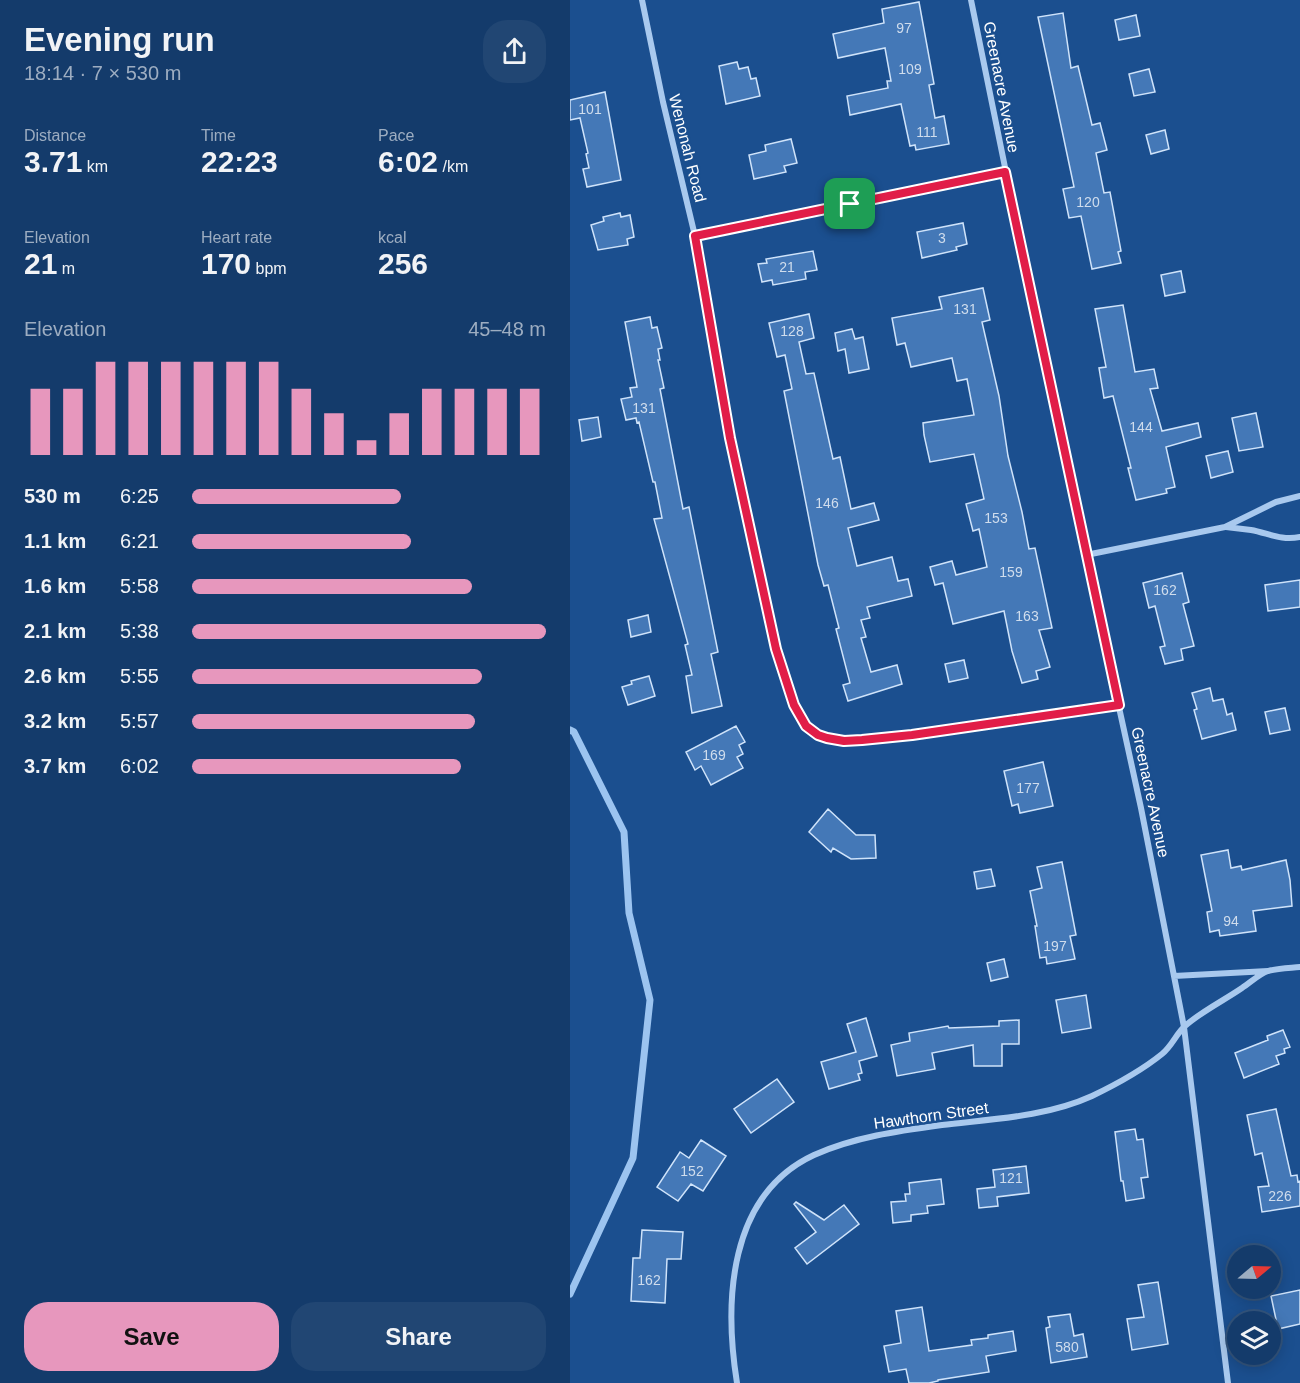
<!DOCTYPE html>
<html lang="en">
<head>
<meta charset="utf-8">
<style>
	:root { --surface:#143b6b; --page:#214673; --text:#f1f3f6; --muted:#9dadc1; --line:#33557e; --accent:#e797bd }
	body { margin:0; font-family:Helvetica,sans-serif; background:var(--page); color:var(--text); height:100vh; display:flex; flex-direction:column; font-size:22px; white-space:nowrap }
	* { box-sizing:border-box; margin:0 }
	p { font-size:20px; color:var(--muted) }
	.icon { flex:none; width:33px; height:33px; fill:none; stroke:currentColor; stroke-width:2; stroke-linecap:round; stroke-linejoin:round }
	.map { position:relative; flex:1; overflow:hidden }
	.details { display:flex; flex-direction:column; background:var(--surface); width:570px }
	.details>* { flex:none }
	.needle { width:39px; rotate:71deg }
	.controls { position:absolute; left:657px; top:1245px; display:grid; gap:12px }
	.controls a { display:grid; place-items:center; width:54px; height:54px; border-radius:50%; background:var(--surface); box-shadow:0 3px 15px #0003,0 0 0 2px var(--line); font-size:30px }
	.pin { position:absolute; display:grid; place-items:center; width:51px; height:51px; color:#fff; margin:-26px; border-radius:12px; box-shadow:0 3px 9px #0006 }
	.round { display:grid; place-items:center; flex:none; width:63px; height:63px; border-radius:24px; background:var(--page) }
	.overview { display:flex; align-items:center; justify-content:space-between; height:102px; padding:0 24px }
	h1 { font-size:33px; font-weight:800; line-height:45px }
	.metrics { display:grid; grid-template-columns:repeat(3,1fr); gap:9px; height:102px; padding:6px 24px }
	.metrics div { display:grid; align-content:center }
	.metrics b { font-size:30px; font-weight:800 }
	.metrics small { font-size:16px; font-weight:400 }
	.metrics p { font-size:16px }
	.chart { height:168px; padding:12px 24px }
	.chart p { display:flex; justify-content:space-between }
	.chart svg { width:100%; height:108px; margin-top:6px; stroke:var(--accent); stroke-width:6 }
	.cta { display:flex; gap:12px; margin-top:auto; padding:12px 24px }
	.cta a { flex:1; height:69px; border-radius:24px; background:var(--accent); color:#111; font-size:24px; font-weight:800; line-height:69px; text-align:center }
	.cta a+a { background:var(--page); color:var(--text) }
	ul { padding:0 24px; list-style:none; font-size:20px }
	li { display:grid; grid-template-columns:96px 72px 1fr; align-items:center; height:45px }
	li i { height:15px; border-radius:8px; background:var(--accent) }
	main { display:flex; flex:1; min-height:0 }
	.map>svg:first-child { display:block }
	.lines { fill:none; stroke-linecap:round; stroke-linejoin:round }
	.stream { stroke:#9cc4f0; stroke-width:7 }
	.building { fill:#4478b7; stroke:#cfe3fa; stroke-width:1.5 }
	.minor { stroke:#a9c9ee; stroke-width:6 }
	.route-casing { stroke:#fff; stroke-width:12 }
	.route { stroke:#e11d48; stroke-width:8 }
	.labels { text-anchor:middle; stroke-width:4.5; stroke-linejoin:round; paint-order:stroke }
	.number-label { font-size:14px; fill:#d0dded }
	.street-label { font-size:16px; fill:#fff; stroke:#1b4f8f }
</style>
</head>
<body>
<main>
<section class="details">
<div class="overview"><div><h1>Evening run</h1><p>18:14 · 7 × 530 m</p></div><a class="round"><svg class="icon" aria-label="share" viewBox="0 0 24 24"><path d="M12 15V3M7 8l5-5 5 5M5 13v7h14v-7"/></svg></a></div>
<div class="metrics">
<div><p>Distance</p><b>3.71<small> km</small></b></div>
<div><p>Time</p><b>22:23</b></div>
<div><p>Pace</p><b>6:02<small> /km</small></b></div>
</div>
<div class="metrics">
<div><p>Elevation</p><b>21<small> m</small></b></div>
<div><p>Heart rate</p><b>170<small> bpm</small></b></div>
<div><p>kcal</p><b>256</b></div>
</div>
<div class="chart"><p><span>Elevation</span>45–48 m</p>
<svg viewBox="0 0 160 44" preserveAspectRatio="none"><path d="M5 44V17M15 44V17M25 44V6M35 44V6M45 44V6M55 44V6M65 44V6M75 44V6M85 44V17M95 44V27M105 44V38M115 44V27M125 44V17M135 44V17M145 44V17M155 44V17"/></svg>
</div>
<ul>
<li><b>530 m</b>6:25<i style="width:59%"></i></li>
<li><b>1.1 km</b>6:21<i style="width:62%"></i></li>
<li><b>1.6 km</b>5:58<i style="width:79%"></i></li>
<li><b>2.1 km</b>5:38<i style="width:100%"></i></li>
<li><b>2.6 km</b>5:55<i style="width:82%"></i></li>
<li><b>3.2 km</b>5:57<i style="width:80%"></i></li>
<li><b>3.7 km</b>6:02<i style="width:76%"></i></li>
</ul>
<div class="cta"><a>Save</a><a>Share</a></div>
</section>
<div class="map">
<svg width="730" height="1383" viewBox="0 0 730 1383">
	<rect width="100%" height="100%" fill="#1b4f8f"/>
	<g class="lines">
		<path class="stream" d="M0 730 4 732 54 832 59 913 80 1000 63 1158 0 1294"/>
	</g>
	<path class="building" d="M349 2 364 84 359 85 365 118 374 116 379 144 346 150 345 145 340 146 331 104 280 115 277 96 318 88 317 81H321L315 48 268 58 263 34 314 23 312 9Z
		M493 13 501 68 508 66 522 125 530 123 537 150 526 153 534 193 540 192 551 251 548 252 551 263 522 269 511 216 499 218 493 189 504 187 468 17Z
		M566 15 570 36 549 40 545 20Z
		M167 62 169 69 178 67 181 79 186 78 190 96 156 104 149 66Z
		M579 69 585 92 564 96 559 74Z
		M35 92 51 180 17 187 13 169 19 168 16 154 18 153 10 118 0 120V100Z
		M595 130 599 149 581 154 576 135Z
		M221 139 227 163 214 166 216 172 184 179 179 155 196 151 195 145Z
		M50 213 51 217 60 215 64 237 57 239 58 245 28 250 21 225 34 221 33 217Z
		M393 223 397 244 386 247 387 250 352 258 347 232Z
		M243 251 247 270 235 272 236 279 203 285 202 280 192 282 188 264 197 263 196 259Z
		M611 271 615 292 595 296 591 275Z
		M413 288 420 320 412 322 429 396 438 456 452 512 459 549 465 548 482 628 469 630 480 667 466 671 468 679 452 683 442 651 434 611 383 624 373 583 365 585 360 567 382 561 386 575 417 567 409 529 403 531 396 504 414 499 404 454 360 462 354 435 353 423 404 415 397 379 387 381 382 358 341 367 335 343 327 345 322 318 372 309 369 297Z
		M553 305 565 372 584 369 588 388 580 389 592 431 628 423 631 437 596 447 605 487 596 489 597 493 566 500 558 468H561L543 396 534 398 529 368 536 367 525 309Z
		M239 314 244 338 229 342 236 374 244 373 263 459 270 457 281 509 304 503 309 520 278 528 287 566 322 557 328 581 338 579 342 596 297 607 300 618 291 620 296 637 291 638 301 672 327 665 332 684 278 701 273 685 280 683 266 629 269 628 258 585 254 586 248 565 214 391 222 389 215 355 207 357 199 323Z
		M80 317 82 328 87 327 92 348 88 349 90 360H88L94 388 90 389 113 509 119 507 148 652 141 654 152 706 122 713 116 676 122 675 115 645 118 644 84 519 92 518 85 482H83L69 422 67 423 66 418 56 420 51 399 62 397 60 388 67 387 55 322Z
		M282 329 285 339 293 337 299 369 279 373 275 349 268 351 265 333Z
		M686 413 693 447 669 451 662 418Z
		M28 417 31 437 12 441 9 420Z
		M658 451 663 472 641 478 636 456Z
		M612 573 619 602 613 604 624 646 611 649 613 660 595 664 590 647 595 646 585 606 579 608 573 583Z
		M730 580V607L698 611 695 585Z
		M78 615 81 632 61 637 58 620Z
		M394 660 398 678 379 682 375 664Z
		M79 676 85 696 58 705 52 687 62 684 61 681Z
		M640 688 643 701 653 699 657 715 662 713 666 730 632 739 624 710 627 709 622 693Z
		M715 708 720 730 700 734 695 712Z
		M166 726 175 742 169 745 173 754 167 757 173 768 141 785 131 766 125 770 116 752Z
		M473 762 483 806 450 813 448 804 442 806 434 771Z
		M258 809 286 835H305L306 858 281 859 263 848 261 852 239 832Z
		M658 850 661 868 671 866 672 870 716 860 720 880 722 906 683 911 686 931 650 936 649 930 640 932 637 912 642 911 631 855Z
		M492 862 506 935 500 936 505 959 477 964 476 957 470 958 465 926H467L460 891 472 888 467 867Z
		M421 869 425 886 407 889 404 872Z
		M434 959 438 977 421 981 417 963Z
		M516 995 521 1028 492 1033 486 1000Z
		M296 1018 307 1056 289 1061 292 1073 288 1074 290 1080 259 1089 251 1062 286 1052 277 1024Z
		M449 1020V1044H432V1066H404L403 1045 362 1053 365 1069 327 1076 321 1045 340 1041 339 1033 378 1026 379 1028 429 1026V1021Z
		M713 1030 720 1047 714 1049 715 1053 706 1056 709 1064 674 1078 665 1053 698 1040 697 1036Z
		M207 1079 224 1102 181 1133 164 1109Z
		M706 1109 721 1176 727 1175 728 1182 730 1181V1206L692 1212 688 1187 699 1186 692 1153 685 1155 677 1115Z
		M565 1129 567 1140 573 1139 578 1177 571 1178 574 1198 556 1201 553 1181H551L545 1132Z
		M131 1140 156 1156 133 1191 121 1184 108 1201 87 1187 110 1152 119 1158Z
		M456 1166 459 1193 427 1197 428 1206 409 1208 407 1189 425 1187 423 1170Z
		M371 1179 374 1204 357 1206 358 1213 341 1215V1221L323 1223 321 1202 336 1201 335 1194H340L339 1183Z
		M226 1202 254 1220 274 1205 289 1224 237 1264 225 1248 246 1232 224 1204Z
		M72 1230 113 1232 111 1259H97L95 1303 61 1301 63 1258H70Z
		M588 1282 598 1344 562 1350 557 1319 574 1317 568 1285Z
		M730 1290V1324L708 1329 701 1296Z
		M352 1307 359 1351 402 1345 401 1340 418 1338V1335L443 1331 446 1351 416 1356 419 1372 368 1380V1381L359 1383H339L336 1369 319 1372 314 1346 331 1343 326 1311Z
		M500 1314 504 1336 513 1334 517 1357 481 1363 476 1328 480 1327 478 1317Z"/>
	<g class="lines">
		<path class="minor" d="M72 0 93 102 125 236 160 438 206 649 223 705 236 726 248 735 257 738 274 741 292 740 342 735 549 704
			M401 0 488 428 571 808 614 1027 658 1383
			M125 236 435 172
			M656 527C664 528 673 529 681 530 698 533 711 541 730 537
			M516 555 655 527 706 502 730 496
			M604 976 698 971
			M167 1383C154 1302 158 1195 244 1155 284 1137 328 1131 372 1125 422 1119 476 1117 522 1096 547 1084 571 1071 592 1054 602 1046 606 1034 615 1026 632 1011 653 1001 672 988 680 983 689 974 698 971 708 968 720 968 730 967"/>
	</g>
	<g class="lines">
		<defs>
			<path id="route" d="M435 172 549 705 342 735 292 740 274 741 257 738 248 735 236 726 224 705 206 649 160 438 125 236Z"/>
		</defs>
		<use href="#route" class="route-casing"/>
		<use href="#route" class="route"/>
	</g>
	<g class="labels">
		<g class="number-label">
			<text x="334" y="33">97</text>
			<text x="340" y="74">109</text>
			<text x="20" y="114">101</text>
			<text x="357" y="137">111</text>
			<text x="518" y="207">120</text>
			<text x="372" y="243">3</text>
			<text x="217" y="272">21</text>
			<text x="395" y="314">131</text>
			<text x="222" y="336">128</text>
			<text x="74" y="413">131</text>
			<text x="571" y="432">144</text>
			<text x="257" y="508">146</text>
			<text x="426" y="523">153</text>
			<text x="441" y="577">159</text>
			<text x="595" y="595">162</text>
			<text x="457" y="621">163</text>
			<text x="144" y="760">169</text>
			<text x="458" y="793">177</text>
			<text x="661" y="926">94</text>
			<text x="485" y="951">197</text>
			<text x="122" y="1176">152</text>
			<text x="441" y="1183">121</text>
			<text x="710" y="1201">226</text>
			<text x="79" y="1285">162</text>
			<text x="497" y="1352">580</text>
		</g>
		<g class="street-label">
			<text transform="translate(432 87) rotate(79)" y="6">Greenacre Avenue</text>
			<text transform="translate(118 148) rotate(76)" y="6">Wenonah Road</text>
			<text transform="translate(581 792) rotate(78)" y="6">Greenacre Avenue</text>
			<text transform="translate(361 1115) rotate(-8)" y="6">Hawthorn Street</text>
		</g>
	</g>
</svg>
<div class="controls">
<a><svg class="needle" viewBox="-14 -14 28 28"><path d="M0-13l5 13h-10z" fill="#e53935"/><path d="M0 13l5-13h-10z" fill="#9dadc1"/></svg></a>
<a><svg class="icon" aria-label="layers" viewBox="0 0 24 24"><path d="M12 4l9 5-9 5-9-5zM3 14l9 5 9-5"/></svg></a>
</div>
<div class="pin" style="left:280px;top:204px;background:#1e9e55"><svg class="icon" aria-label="arrive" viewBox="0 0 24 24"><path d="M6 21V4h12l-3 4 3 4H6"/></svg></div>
</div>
</main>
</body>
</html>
